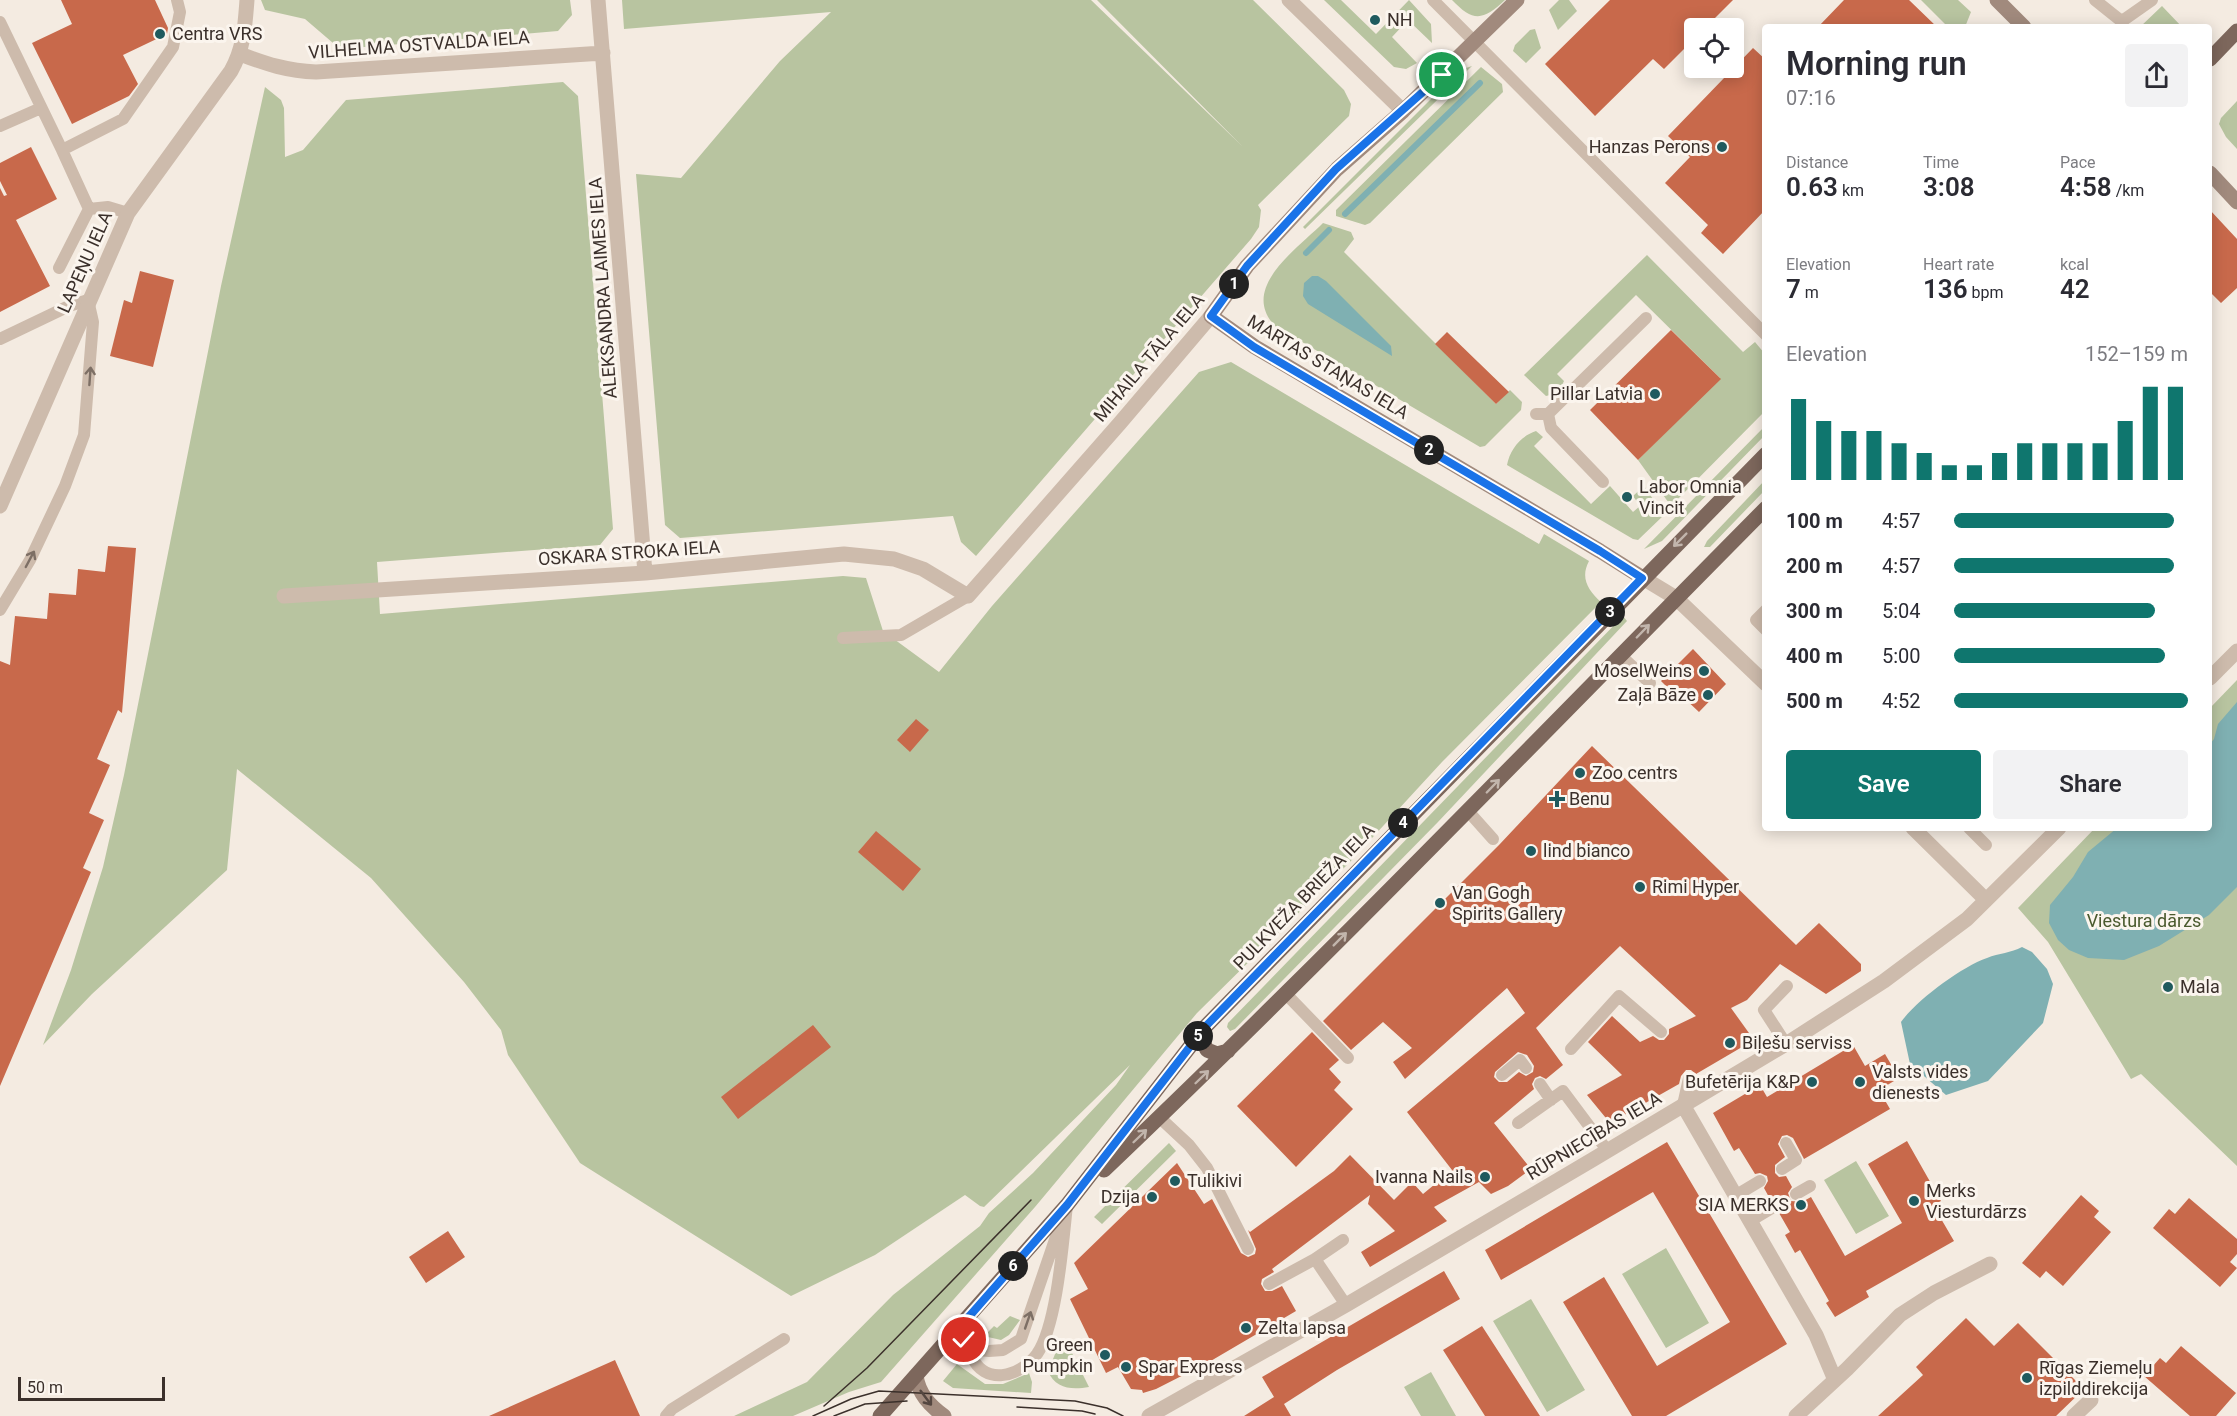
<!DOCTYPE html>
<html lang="en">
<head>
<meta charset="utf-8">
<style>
	:root { --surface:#fff; --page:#f2f2f3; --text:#2b2b33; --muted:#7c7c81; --accent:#0f766e }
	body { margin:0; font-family:Roboto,sans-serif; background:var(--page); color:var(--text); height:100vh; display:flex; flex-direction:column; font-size:22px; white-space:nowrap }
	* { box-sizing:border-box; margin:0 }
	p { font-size:20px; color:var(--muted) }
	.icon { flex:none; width:33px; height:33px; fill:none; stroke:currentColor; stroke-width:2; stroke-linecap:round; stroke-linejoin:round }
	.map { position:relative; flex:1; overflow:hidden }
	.drawer { position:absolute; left:1762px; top:24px; width:450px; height:807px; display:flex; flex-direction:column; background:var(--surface); border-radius:6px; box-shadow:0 3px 15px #0003 }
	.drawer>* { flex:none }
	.controls { position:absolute; left:1684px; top:18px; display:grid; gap:12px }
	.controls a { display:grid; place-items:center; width:60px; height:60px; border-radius:6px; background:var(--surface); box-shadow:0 3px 15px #0003; font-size:30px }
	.scale { position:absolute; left:18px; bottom:15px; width:147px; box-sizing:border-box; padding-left:6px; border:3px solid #3b302b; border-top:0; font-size:16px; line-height:21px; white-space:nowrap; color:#3b302b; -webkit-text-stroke:4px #fbf5ee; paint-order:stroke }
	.pin { position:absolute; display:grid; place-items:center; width:51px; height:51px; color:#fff; margin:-26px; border:3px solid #fff; border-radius:50%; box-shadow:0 2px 6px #0007 }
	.km { position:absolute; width:30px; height:30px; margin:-15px; border-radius:50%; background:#222; color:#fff; font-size:16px; line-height:30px; text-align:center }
	.round { display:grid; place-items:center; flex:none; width:63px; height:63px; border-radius:6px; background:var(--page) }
	.summary { display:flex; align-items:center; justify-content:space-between; height:102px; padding:0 24px }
	h1 { font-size:33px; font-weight:600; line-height:45px }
	.stats { display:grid; grid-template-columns:repeat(3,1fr); gap:9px; height:102px; padding:6px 24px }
	.stats div { display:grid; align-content:center }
	.stats b { font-size:26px; font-weight:600 }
	.stats small { font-size:16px; font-weight:400 }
	.stats p { font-size:16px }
	.chart { height:168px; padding:12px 24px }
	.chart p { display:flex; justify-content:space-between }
	.chart svg { width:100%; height:108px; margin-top:6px; stroke:var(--accent); stroke-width:6 }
	.cta { display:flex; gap:12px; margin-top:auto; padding:12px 24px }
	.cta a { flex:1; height:69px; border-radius:6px; background:var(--accent); color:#fff; font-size:24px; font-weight:600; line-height:69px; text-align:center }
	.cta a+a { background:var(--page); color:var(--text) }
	ul { padding:0 24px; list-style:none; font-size:20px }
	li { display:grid; grid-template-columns:96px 72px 1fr; align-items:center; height:45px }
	li i { height:15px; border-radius:8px; background:var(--accent) }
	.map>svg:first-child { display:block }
	.green { fill:#b8c4a0 }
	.water { fill:#7fb0b2 }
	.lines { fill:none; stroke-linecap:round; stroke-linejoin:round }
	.stream { stroke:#7fb0b2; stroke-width:6 }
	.building { fill:#c8694b; fill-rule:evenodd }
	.lane { stroke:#cdbbac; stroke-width:12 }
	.street { stroke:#cdbbac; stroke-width:15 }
	.secondary { stroke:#a18a7d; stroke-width:15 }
	.primary { stroke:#7d675c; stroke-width:15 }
	.tram { stroke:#3b302b; stroke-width:1.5 }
	.oneway { stroke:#7d6f65 }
	.oneway2 { stroke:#c2b5ac }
	.oneway3 { stroke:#544640 }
	.route-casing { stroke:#fff; stroke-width:12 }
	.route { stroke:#1a73e8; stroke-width:8 }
	.poi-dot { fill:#1f5a5e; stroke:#fbf5ee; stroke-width:2 }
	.labels { text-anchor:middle; stroke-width:6; stroke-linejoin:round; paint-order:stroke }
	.poi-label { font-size:18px; fill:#3b302b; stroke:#fbf5ee; text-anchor:start }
	.street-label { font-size:18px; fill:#3b302b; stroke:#fbf5ee }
	.park-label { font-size:18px; fill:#4a5a2e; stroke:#fbf5ee }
</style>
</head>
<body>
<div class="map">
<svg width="2237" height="1416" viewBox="0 0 2237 1416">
	<rect width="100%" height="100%" fill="#f4ebe1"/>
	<path class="green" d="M261 0H570L572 15 558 31 340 49 305 19 265 10Z
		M622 0H1091L1242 146 1097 0H1253L1344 90 1351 104 1349 116 1258 205 1261 210 1259 227 1251 239 976 556 961 542 953 516 680 538 665 525 636 174 681 178 780 61 831 12 624 29Z
		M1324 0H1341L1376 34 1409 0 1431 24 1432 43 1408 20 1392 37 1417 63 1406 69 1394 67Z
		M1452 0H1505C1483 21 1473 22 1452 0Z
		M1559 0H1569L1577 11 1558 30 1549 10Z
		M1921 0H1958L1971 12 1965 27H1948Z
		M2162 6 2182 27H2140Z
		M1535 29 1541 48 1526 63 1513 51 1515 45 1530 30Z
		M1472 66 1305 229 1303 227 1460 70Z
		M1481 67 1502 84 1503 92 1370 223 1365 225 1336 216V210Z
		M563 82 578 96 613 529 600 545 377 562 380 614 843 576 866 578 883 631 939 672 992 606 1199 372 1231 362 1539 544 1544 534 1589 561C1580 578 1588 590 1601 602L1442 762 1349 863 1197 1013 1035 1207 881 1382 849 1392 793 1416H734L807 1382 893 1295 980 1226 989 1213 1033 1173 1116 1085 1130 1065 984 1207 980 1206 965 1195 875 1255 791 1296 580 1163 508 1055 501 1030 464 982 371 878 237 769 227 870 92 994 43 1045 71 970 103 867 124 775 221 286 265 87 281 100 284 108 285 157 303 150 346 100Z
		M2237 101V149L2226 137 2219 124 2221 118Z
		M1323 223 1351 232 1354 239 1344 252 1496 404 1510 390 1522 402 1521 410 1485 446 1480 447 1275 326C1239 288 1297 249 1323 223Z
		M1647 255 1743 352 1755 342 1765 354V411L1671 506 1638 460 1720 378 1636 295 1557 374 1564 381 1558 393 1546 396 1524 375Z
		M1765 426V435L1662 541 1644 549Z
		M1536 431 1543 437 1534 446 1591 504 1610 486 1633 512 1640 506 1633 496 1644 486 1664 515 1638 540 1633 539 1507 465C1510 449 1521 436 1536 431Z
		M1765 480V490L1710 547H1704L1707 541Z
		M1623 616 1627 621 1438 822 1235 1029 1230 1031 1227 1027 1228 1023Z
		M2237 680V1166L2141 1074 2131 1079 2048 942 2018 908 2095 828H2210V708Z
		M1169 1143 1176 1151 1102 1224 1094 1217Z
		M1856 1161 1889 1216 1856 1234 1824 1180Z
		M1666 1248 1709 1323 1666 1348 1622 1274Z
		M1531 1299 1585 1390 1547 1412 1493 1321Z
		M1010 1316 1020 1320 1009 1335 1001 1340 988 1337 987 1333 994 1326 997 1328Z
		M1058 1347 1071 1351 1089 1387C1072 1390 1055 1389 1048 1371Z
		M957 1364 985 1384H1003L1029 1373 1032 1382 1031 1393 953 1388 943 1381Z
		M1431 1372 1456 1416H1421L1404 1387Z"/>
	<path class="water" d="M1312 276H1318L1326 281 1391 346 1392 356 1308 304 1303 296 1304 283Z
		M2237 702V887L2209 915 2159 946 2124 960 2088 958 2069 950 2058 940 2049 923 2050 905 2073 877 2088 852 2117 828H2210V744L2214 739 2218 724Z
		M2022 947 2032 952 2047 969 2053 984 2043 1023 1988 1081 1946 1095 1910 1064 1901 1022C1917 1000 1961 967 1987 958 1999 953 2011 953 2022 947Z"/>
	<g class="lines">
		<path class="stream" d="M1345 214 1480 83
			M1306 253 1329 230"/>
	</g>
	<path class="building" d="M61 0H155L168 28 167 34 123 55 138 84 129 96 72 124 32 43 72 24Z
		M1610 0H1733L1705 28H1695V38L1664 69 1653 59 1595 116 1545 64Z
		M1844 0H1909L1937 27H1818Z
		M1753 48 1766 60V209L1723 254 1701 233 1708 225 1665 183 1690 157 1668 136Z
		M31 147 57 199 16 220 50 286 0 312V188L4 196 7 195 0 181V163Z
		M2210 210 2237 239V288L2221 303 2210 292Z
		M140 271 174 280 153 367 110 356 124 300 132 303Z
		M1671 330 1721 379 1638 460 1590 410Z
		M1447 332 1509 392 1496 404 1435 344Z
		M108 546 136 548 122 713 118 710 97 759 110 765 89 813 104 820 83 868 91 872 0 1086V661L10 665 15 616 47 619 49 593 76 595 78 569 105 572Z
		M1693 649 1726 684 1699 712 1683 697 1680 700 1661 681Z
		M916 719 929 730 910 752 897 740Z
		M1592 746 1796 945 1819 923 1861 964V971L1826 994 1780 964 1747 1000 1731 1008 1754 1040 1696 1074 1691 1070H1686L1681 1076 1679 1084 1610 1123 1587 1095 1622 1075 1588 1042 1612 1016 1640 1042 1653 1036 1659 1040H1664L1669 1034V1029L1696 1016 1620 946 1536 1028 1563 1065 1546 1079 1540 1076 1535 1078 1532 1084 1534 1089 1494 1123 1531 1169 1508 1186 1491 1194 1479 1182 1434 1207 1447 1221 1370 1267 1361 1252 1395 1231 1368 1204 1370 1195 1272 1269 1274 1272 1262 1279 1261 1284 1265 1291H1272L1282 1286 1296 1311 1209 1362 1156 1389 1143 1393 1142 1390 1131 1389 1118 1367 1106 1373 1070 1299 1088 1289 1074 1263 1177 1163 1204 1204 1212 1199 1241 1253 1248 1257 1255 1254 1256 1249 1248 1230 1250 1232 1334 1171 1350 1155 1394 1200 1412 1182 1423 1194 1452 1170 1407 1112 1525 1013 1507 988 1405 1079 1393 1062 1412 1048 1383 1022 1351 1050 1323 1021 1499 845ZM1518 1052 1527 1055 1534 1066 1533 1072 1526 1076 1519 1072 1507 1082H1499L1494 1077 1495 1072Z
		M876 831 921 869 903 891 858 852Z
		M813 1025 831 1047 738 1119 721 1097Z
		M1312 1032 1339 1060 1329 1069 1341 1082 1334 1090 1353 1109 1296 1167 1237 1106Z
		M1853 1045 1865 1066 1885 1054 1899 1078 1879 1090 1890 1109 1804 1159 1793 1138 1787 1135 1782 1136 1778 1144 1785 1157 1775 1165V1173L1779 1177 1786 1176 1792 1187 1788 1193 1791 1201 1802 1202 1811 1197 1845 1256 1902 1223 1868 1164 1907 1141 1941 1201 1933 1205 1954 1241 1866 1291 1869 1297 1835 1317 1826 1303 1829 1301 1800 1250 1795 1253 1785 1235 1790 1232 1779 1213 1783 1206 1782 1201 1775 1198 1770 1199 1764 1188 1768 1181 1767 1176 1760 1173 1755 1174 1739 1148 1734 1151 1713 1113 1760 1085 1767 1097Z
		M1667 1142 1787 1344 1666 1416H1632L1563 1302 1604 1277 1657 1366 1730 1322 1653 1192 1501 1280 1485 1250Z
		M2081 1195 2099 1211 2094 1217 2111 1232 2063 1286 2046 1271 2040 1278 2022 1263Z
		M2189 1198 2237 1239V1254L2230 1262 2237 1268 2220 1287 2153 1228 2169 1209 2175 1214Z
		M448 1231 465 1257 426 1283 409 1257Z
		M1444 1271 1460 1299 1337 1370 1284 1404 1291 1416H1244L1274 1397 1262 1377Z
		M1966 1318 1994 1346 2018 1323 2084 1389 2056 1416H1878L1923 1375 1916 1367Z
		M1482 1326 1540 1416H1485L1443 1350Z
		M2181 1346 2236 1393 2216 1416H2190L2144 1376 2160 1358 2166 1363Z
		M615 1360 640 1416H489Z"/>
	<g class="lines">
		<path class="lane" d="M1433 0 1766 335
			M2095 0 2120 20 2125 19 2152 0
			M0 22 62 150 123 119 173 47 180 12 177 0
			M0 126 41 108
			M62 150 89 209
			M59 268 89 209 108 207 128 213
			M0 339 69 306 88 300 93 322 84 435 65 486 30 560 0 610
			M1536 414H1548
			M1603 482 1551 428 1548 414 1646 318
			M1766 610 1756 620 1766 630
			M843 638 901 635 968 596
			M1620 655 1650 683
			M1468 811 1493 839
			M1969 828 1986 845
			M1286 994 1348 1058
			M1786 1044 1764 1010 1787 986
			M1571 1049 1619 996 1661 1032
			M1502 1075 1520 1060 1526 1068
			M1540 1084 1551 1100
			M1683 1105 1689 1078
			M1159 1117 1189 1145 1207 1168 1248 1249
			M1518 1123 1563 1091 1607 1150
			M1782 1169 1796 1160 1786 1143
			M1796 1194 1810 1186
			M1735 1196 1760 1181
			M1750 1221 1775 1206
			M1315 1259 1343 1240
			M1269 1284 1315 1259 1346 1305
			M966 1320C966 1326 964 1332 965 1338 965 1344 969 1350 971 1355 984 1386 1019 1378 1037 1354 1057 1325 1063 1242 1067 1205
			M969 1349 989 1351 1003 1350 1021 1339 1061 1222
			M666 1416 672 1409 784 1339"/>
		<path class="street" d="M598 0 645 573
			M1289 0 1403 111
			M240 54C266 64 288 71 316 72L603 53
			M0 506 128 213 231 71C244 48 245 26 247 0
			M1643 578 1676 598 1766 684
			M284 596 645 573 844 554 894 559 923 569 968 596 1120 423 1211 316
			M2210 678 2237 651
			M1913 828 1986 900
			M1683 1105 1816 1335 1835 1380
			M1149 1416 1346 1305 1592 1160 1786 1044 1884 981 1967 919 2059 828
			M1796 1416 1847 1369 1900 1315 1934 1293 1990 1264
			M2074 1416 2091 1400"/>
		<path class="secondary" d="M1517 0 1403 111 1337 169 1247 266 1211 316 1255 347 1600 551 1643 578
			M1997 0 2024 27
			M2210 173 2237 202
			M916 1376C919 1394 929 1405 944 1416"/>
		<path class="primary" d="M2210 59 2237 31
			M1205 1028 1202 1040 1207 1050 1217 1054 1228 1051
			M1104 1170C1330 955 1546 730 1766 508
			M880 1416 1067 1205 1206 1026 1766 454"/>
		<path class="tram" d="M824 1406 867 1368 1031 1200
			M1017 1407 1082 1411 1095 1414
			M813 1416 851 1399 879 1391 1075 1401 1107 1408 1123 1416
			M834 1416 865 1404 907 1401"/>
	</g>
	<defs><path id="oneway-shaft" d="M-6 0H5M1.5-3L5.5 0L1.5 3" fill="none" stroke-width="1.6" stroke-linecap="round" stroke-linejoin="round" transform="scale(1.5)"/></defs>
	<g class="oneway">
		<use href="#oneway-shaft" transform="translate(90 376) rotate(-86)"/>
		<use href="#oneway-shaft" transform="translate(30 559) rotate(-62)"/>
		<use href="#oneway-shaft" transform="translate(1028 1320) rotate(-71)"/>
	</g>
	<g class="oneway2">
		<use href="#oneway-shaft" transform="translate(1680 540) rotate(135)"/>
		<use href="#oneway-shaft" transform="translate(1643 631) rotate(-46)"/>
		<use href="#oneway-shaft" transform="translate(1493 786) rotate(-46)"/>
		<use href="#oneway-shaft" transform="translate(1340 939) rotate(-45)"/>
		<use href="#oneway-shaft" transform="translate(1202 1077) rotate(-44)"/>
		<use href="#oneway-shaft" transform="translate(1140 1136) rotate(-44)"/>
	</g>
	<use class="oneway3" href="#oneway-shaft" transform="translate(926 1398) rotate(53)"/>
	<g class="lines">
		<defs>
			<path id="route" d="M964 1340 966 1320 1067 1205 1206 1026 1642 578 1600 551 1254 347 1211 316 1247 266 1336 169 1442 75"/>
		</defs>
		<use href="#route" class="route-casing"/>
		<use href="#route" class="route"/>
	</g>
	<g class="poi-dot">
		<circle cx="1375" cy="20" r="6"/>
		<circle cx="160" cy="34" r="6"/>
		<circle cx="1722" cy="147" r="6"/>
		<circle cx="1655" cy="394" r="6"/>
		<circle cx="1627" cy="497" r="6"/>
		<circle cx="1704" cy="671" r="6"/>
		<circle cx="1708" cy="695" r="6"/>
		<circle cx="1580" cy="773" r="6"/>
		<path d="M1554 790h6v6h6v6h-6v6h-6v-6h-6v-6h6z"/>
		<circle cx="1531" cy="851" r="6"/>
		<circle cx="1640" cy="887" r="6"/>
		<circle cx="1440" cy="903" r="6"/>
		<circle cx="2168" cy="987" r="6"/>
		<circle cx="1730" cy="1043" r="6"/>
		<circle cx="1812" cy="1082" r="6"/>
		<circle cx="1860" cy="1082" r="6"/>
		<circle cx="1485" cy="1177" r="6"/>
		<circle cx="1175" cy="1181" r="6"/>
		<circle cx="1152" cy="1197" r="6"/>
		<circle cx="1914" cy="1201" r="6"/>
		<circle cx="1801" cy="1205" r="6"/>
		<circle cx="1246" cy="1328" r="6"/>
		<circle cx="1105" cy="1355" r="6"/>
		<circle cx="1126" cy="1367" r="6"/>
		<circle cx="2027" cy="1378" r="6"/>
	</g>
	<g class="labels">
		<g class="poi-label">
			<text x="1387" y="26">NH</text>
			<text x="172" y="40">Centra VRS</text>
			<text x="1710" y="153" text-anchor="end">Hanzas Perons</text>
			<text x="1643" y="400" text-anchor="end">Pillar Latvia</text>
			<text x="1639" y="493">Labor Omnia<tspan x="1639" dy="21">Vincit</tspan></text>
			<text x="1692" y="677" text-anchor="end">MoselWeins</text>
			<text x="1696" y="701" text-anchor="end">Zaļā Bāze</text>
			<text x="1592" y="779">Zoo centrs</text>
			<text x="1569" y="805">Benu</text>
			<text x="1543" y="857">lind bianco</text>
			<text x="1652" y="893">Rimi Hyper</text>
			<text x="1452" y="899">Van Gogh<tspan x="1452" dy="21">Spirits Gallery</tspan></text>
			<text x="2180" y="993">Mala</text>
			<text x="1742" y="1049">Biļešu serviss</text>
			<text x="1872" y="1078">Valsts vides<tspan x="1872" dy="21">dienests</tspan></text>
			<text x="1800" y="1088" text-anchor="end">Bufetērija K&amp;P</text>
			<text x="1473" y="1183" text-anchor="end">Ivanna Nails</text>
			<text x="1187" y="1187">Tulikivi</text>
			<text x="1926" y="1197">Merks<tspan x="1926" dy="21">Viesturdārzs</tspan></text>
			<text x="1140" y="1203" text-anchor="end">Dzija</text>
			<text x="1789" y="1211" text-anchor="end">SIA MERKS</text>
			<text x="1258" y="1334">Zelta lapsa</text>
			<text x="1093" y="1351" text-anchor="end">Green<tspan x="1093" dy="21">Pumpkin</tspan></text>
			<text x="1138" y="1373">Spar Express</text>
			<text x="2039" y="1374">Rīgas Ziemeļu<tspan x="2039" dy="21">izpilddirekcija</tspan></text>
		</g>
		<g class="street-label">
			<text transform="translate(419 45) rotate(-4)" y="6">VILHELMA OSTVALDA IELA</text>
			<text transform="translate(85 262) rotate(-66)" y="6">LAPEŅU IELA</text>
			<text transform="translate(603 288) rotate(-94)" y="6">ALEKSANDRA LAIMES IELA</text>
			<text transform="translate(1149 358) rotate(-50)" y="6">MIHAILA TĀLA IELA</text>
			<text transform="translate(1328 367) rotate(31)" y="6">MARTAS STAŅAS IELA</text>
			<text transform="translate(629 553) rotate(-4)" y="6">OSKARA STROKA IELA</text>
			<text transform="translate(1304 897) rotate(-46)" y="6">PULKVEŽA BRIEŽA IELA</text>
			<text transform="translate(1594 1136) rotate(-31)" y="6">RŪPNIECĪBAS IELA</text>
		</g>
		<g class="park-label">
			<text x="2144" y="927">Viestura dārzs</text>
		</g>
	</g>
</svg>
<div class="controls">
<a><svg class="icon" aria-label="locate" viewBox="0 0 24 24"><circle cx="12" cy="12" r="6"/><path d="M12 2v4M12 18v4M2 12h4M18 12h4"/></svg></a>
</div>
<div class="scale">50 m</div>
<div class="pin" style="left:1442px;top:75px;background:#1e9e55"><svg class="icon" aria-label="arrive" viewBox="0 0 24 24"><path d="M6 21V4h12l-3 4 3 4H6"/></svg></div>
<div class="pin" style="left:964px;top:1340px;background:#d93025"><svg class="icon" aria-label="check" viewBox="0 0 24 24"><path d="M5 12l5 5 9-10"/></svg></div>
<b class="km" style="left:1234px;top:284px">1</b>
<b class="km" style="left:1429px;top:450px">2</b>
<b class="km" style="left:1610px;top:612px">3</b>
<b class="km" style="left:1403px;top:823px">4</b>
<b class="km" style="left:1198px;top:1036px">5</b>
<b class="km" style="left:1013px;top:1266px">6</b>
<section class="drawer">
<div class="summary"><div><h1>Morning run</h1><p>07:16</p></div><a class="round"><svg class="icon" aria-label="share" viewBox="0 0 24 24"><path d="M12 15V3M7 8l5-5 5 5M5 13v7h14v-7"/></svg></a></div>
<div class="stats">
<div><p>Distance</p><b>0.63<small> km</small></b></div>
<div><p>Time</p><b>3:08</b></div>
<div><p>Pace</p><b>4:58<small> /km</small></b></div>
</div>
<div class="stats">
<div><p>Elevation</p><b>7<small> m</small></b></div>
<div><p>Heart rate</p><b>136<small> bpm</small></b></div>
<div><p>kcal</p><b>42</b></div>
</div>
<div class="chart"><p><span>Elevation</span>152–159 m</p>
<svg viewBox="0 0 160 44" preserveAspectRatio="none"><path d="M5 44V11M15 44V20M25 44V24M35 44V24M45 44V29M55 44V33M65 44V38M75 44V38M85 44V33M95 44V29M105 44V29M115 44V29M125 44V29M135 44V20M145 44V6M155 44V6"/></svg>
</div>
<ul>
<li><b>100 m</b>4:57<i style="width:94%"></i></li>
<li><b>200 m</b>4:57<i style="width:94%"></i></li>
<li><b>300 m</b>5:04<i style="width:86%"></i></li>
<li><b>400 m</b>5:00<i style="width:90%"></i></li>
<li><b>500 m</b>4:52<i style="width:100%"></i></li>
</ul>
<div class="cta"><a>Save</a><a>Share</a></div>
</section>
</div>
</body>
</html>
